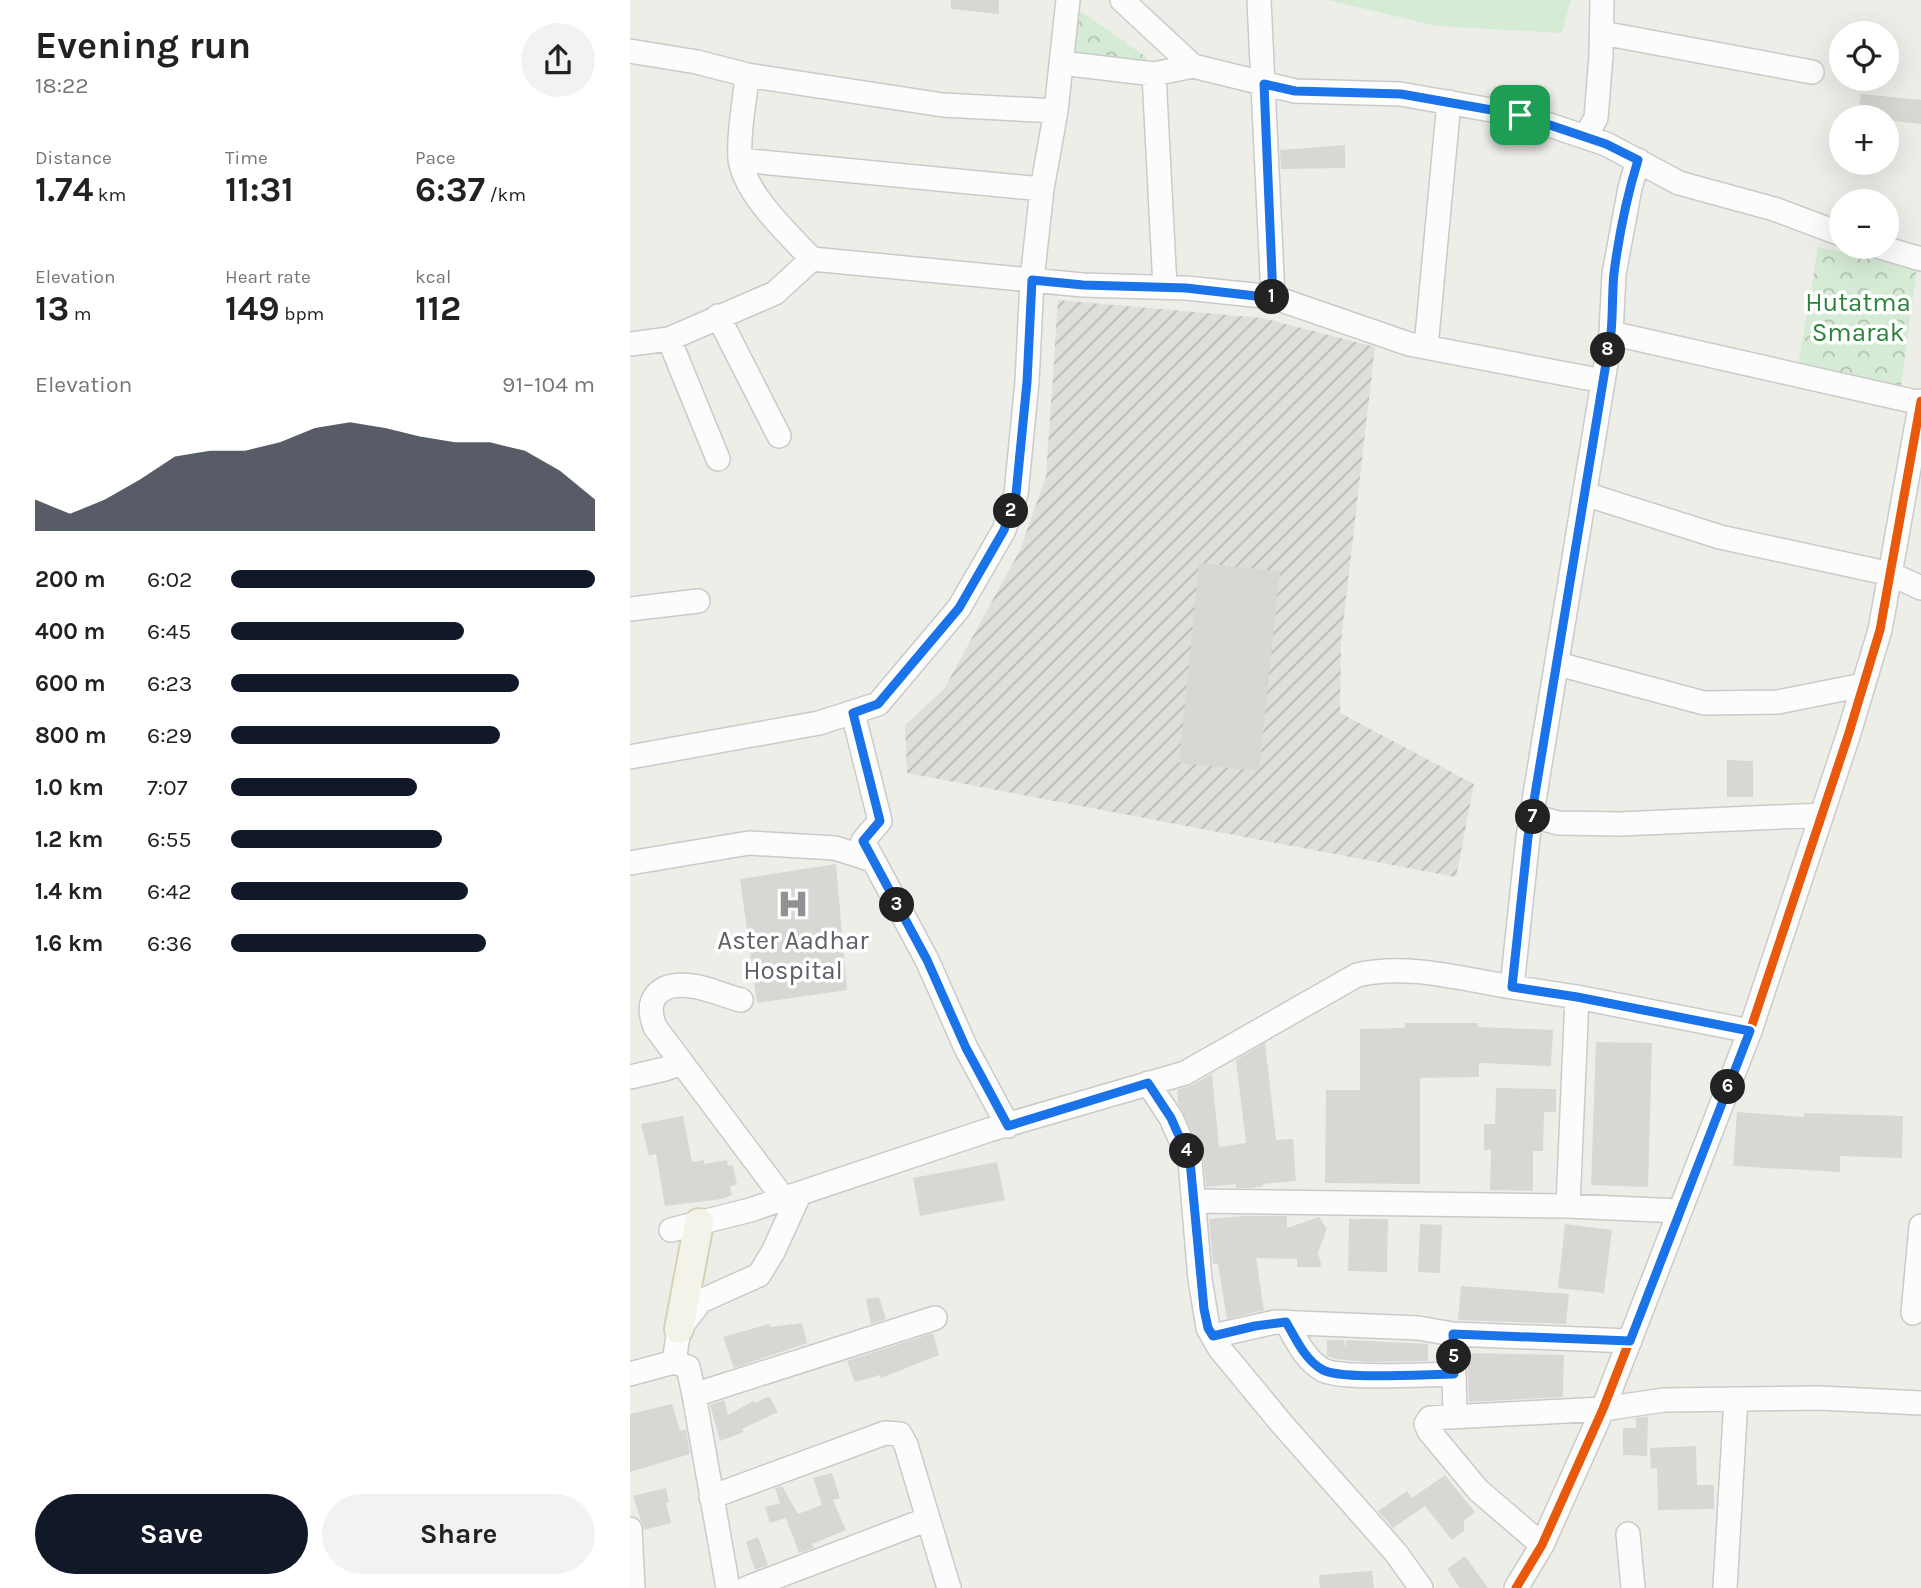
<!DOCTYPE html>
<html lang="en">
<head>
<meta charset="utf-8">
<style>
	:root { --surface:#fff; --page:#f2f2f2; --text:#222; --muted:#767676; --accent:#111827 }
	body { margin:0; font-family:Karla,sans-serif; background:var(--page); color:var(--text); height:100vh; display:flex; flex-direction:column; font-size:26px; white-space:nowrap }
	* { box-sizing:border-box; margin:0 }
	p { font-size:23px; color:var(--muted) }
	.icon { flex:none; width:38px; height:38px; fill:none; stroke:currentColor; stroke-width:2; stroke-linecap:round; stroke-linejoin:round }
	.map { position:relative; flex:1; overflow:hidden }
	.drawer { display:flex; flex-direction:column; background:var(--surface); width:630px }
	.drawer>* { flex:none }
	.controls { position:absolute; left:1199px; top:21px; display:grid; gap:14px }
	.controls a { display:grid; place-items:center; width:70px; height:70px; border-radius:50%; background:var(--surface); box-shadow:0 7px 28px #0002; font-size:35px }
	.pin { position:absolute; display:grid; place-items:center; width:60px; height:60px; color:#fff; margin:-30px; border-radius:14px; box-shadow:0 4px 10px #0006 }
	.km { position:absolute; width:35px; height:35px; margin:-18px; border-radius:50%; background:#222; color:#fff; font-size:19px; line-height:35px; text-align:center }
	.round { display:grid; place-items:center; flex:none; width:74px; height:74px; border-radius:37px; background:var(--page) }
	.summary { display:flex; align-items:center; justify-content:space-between; height:119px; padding:0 35px }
	h1 { font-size:38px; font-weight:700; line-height:52px }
	.stats { display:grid; grid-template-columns:repeat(3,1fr); gap:10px; height:119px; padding:7px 35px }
	.stats div { display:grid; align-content:center }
	.stats b { font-size:35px; font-weight:700 }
	.stats small { font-size:19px; font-weight:400 }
	.stats p { font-size:19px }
	.chart { height:196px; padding:14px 35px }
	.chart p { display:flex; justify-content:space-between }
	.chart svg { width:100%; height:126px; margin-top:7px; fill:var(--accent); opacity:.7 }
	.button { display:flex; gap:14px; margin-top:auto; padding:14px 35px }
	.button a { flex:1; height:80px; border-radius:42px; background:var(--accent); color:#fff; font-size:28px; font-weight:700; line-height:80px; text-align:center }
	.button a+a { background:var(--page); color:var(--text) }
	ul { padding:0 35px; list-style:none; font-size:23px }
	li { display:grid; grid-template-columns:112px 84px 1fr; align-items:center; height:52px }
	li i { height:18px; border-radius:9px; background:var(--accent) }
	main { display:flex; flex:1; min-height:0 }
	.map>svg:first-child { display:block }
	.industrial { fill:url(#industrial-furrows) }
	.grass { fill:#d6ebd6 }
	.park { fill:url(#park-crowns) }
	.building { fill:#d8d7d3 }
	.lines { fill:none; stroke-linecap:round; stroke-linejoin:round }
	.minor-casing { stroke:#cacbc9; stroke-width:26 }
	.major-casing { stroke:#d7d2b6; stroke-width:32 }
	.minor { stroke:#fcfcfc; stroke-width:23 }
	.major { stroke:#f3f3e9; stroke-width:28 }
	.cycleway-casing { stroke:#fff; stroke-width:13 }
	.cycleway { stroke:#e8590c; stroke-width:9 }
	.route-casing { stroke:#fff; stroke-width:14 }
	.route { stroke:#1a73e8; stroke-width:9 }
	.labels { text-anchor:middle; stroke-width:7; stroke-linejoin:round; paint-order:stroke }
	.park-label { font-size:26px; fill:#30833d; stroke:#fff }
	.poi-label { font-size:26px; fill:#5d6167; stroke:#fff }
</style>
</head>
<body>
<main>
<section class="drawer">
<div class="summary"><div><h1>Evening run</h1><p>18:22</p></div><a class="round"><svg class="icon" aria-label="share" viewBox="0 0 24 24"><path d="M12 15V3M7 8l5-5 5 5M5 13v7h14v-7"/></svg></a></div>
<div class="stats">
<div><p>Distance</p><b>1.74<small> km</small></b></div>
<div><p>Time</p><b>11:31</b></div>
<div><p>Pace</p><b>6:37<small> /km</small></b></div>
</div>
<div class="stats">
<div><p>Elevation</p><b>13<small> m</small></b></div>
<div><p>Heart rate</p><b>149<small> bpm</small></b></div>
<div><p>kcal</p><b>112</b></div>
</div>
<div class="chart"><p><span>Elevation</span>91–104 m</p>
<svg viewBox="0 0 160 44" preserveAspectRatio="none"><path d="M0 44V33L10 38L20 33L30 26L40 18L50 16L60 16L70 13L80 8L90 6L100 8L110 11L120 13L130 13L140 16L150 23L160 33V44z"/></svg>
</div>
<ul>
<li><b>200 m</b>6:02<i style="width:100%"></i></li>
<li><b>400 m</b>6:45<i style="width:64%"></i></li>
<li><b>600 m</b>6:23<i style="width:79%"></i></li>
<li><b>800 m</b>6:29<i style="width:74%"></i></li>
<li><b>1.0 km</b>7:07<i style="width:51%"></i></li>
<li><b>1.2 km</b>6:55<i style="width:58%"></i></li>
<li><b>1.4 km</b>6:42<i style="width:65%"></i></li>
<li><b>1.6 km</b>6:36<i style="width:70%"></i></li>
</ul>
<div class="button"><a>Save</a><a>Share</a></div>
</section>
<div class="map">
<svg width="1291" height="1588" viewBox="0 0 1291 1588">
	<defs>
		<pattern id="industrial-furrows" width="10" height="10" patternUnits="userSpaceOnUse" patternTransform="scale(1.75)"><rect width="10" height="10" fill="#dfdfda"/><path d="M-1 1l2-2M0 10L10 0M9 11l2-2" fill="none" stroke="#b8b8b5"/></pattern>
		<pattern id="park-crowns" width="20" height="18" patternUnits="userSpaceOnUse" patternTransform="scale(1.75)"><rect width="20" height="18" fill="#d6ebd6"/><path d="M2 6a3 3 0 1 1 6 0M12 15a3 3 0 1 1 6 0" fill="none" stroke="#b1c2b1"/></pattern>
	</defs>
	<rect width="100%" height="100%" fill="#eeeee9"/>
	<path class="industrial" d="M428 300 632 318 745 347 711 642 710 713 844 784 826 877 277 773 275 725 314 689 390 550 416 476Z"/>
	<path class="grass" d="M698 0H941L932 33 806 26Z"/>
	<path class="park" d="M445 7 516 57 519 64 448 58 442 50Z
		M1188 247 1287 268 1270 393 1168 366Z"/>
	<path class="building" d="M321 0H369V14L321 9Z
		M1231 94 1291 100V124L1256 120V117H1228Z
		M715 145V168L651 169 650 150Z
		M569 563 650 571 629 771 549 763Z
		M1097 760 1123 761V797H1097Z
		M206 864 217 990 127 1003 110 879Z
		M775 1023H848V1027L923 1030 921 1066 849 1063V1077L790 1078V1184L695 1183 696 1090H730V1029L775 1028Z
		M966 1042 1022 1043 1018 1187 961 1185Z
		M635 1043 646 1140 663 1139 666 1181 633 1184V1186L622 1188H606V1184L576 1187 573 1156 548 1103 547 1090 562 1085 582 1074 589 1147 616 1143 606 1060Z
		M866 1088 926 1089V1112H914L913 1151H903V1191L860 1190 861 1150H854V1124H865Z
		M1107 1112 1174 1117V1113L1273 1116 1272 1158 1210 1156V1172L1103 1166Z
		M53 1116 62 1162 74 1160V1164L97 1160 98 1166 103 1165 107 1185 100 1186 102 1195 92 1199 35 1206 26 1154 19 1156 11 1124Z
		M367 1162 375 1200 290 1216 283 1178Z
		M614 1216H657V1228L689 1217 697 1229 688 1253 692 1267H667V1259L626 1258 634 1310 597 1319 588 1264H583L579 1219Z
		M719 1219H758L757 1272 718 1271Z
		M790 1224 812 1225 810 1273 788 1272Z
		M935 1224 982 1230 974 1293 928 1288Z
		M831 1286 939 1294 936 1324 828 1320Z
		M249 1297 256 1319 241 1324 236 1299Z
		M172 1323 177 1343 104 1368 93 1337 139 1324 140 1327Z
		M303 1333 309 1355 251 1378 250 1375 225 1382 217 1361Z
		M697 1340H714L716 1348V1340L798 1344V1361L736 1362 706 1359 697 1356Z
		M837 1353 934 1355 933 1397 839 1402Z
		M139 1396 148 1412 112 1429 114 1432 90 1441 80 1405 94 1400 98 1415 123 1401 125 1403Z
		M42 1404 50 1431 56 1429 60 1454 0 1472V1414Z
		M1018 1417 1017 1456 993 1455V1428H1006V1418Z
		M1066 1446 1067 1485H1084V1509L1028 1510 1027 1468 1021 1469 1020 1448Z
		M202 1473 210 1498 203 1500 216 1530 182 1544 184 1548 169 1553 156 1518 140 1523 135 1507 150 1503 145 1488 152 1486 168 1514 192 1505 183 1478Z
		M815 1475 845 1512 834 1521V1531L822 1540 795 1506 763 1528 748 1511 777 1491 782 1498Z
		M36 1488 39 1502 36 1503 41 1523 14 1530 3 1496Z
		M128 1537 138 1565 125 1570 116 1542Z
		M835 1556 858 1588H830L817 1569Z
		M742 1571 744 1588H690L689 1575Z"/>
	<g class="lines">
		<defs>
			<path id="minor" d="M492 0 563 66 665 91 770 94 890 115 976 144 1049 183 1144 209 1211 234
				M972 33 1182 72
				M0 51 67 62 117 75 313 105 426 111
				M431 63 524 74 563 66
				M524 74 535 287
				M955 137 966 118 971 56 972 0
				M110 160 412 189
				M1008 160 1000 188 984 274 981 333 898 837 882 987 947 997 1120 1031
				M1250 247 1291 259
				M182 259 453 285 556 288 643 297 629 0
				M643 297 779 344 973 381
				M88 316 149 436
				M981 333 1291 403
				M39 339 88 459
				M0 344 39 339 145 293 182 259C159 235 112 191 110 157 108 131 115 102 117 75
				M796 347 819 102
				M955 494 1090 537 1261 574 1291 588
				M0 609 68 601
				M928 664 1074 703 1148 702 1233 685
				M223 713 250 821 233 841 297 960 336 1048 378 1126
				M0 757 189 723 248 704 329 608 374 530 386 494 397 382 402 280 412 189 426 111 438 0
				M903 816 928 823 990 824 1192 815
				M0 863 119 843 205 848 243 860
				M111 1000C95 996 78 988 62 986 32 982 13 996 25 1027L154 1199
				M0 1077 35 1069 52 1063
				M518 1083 541 1118 560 1161 570 1279 578 1328 590 1349 652 1424 766 1553 791 1588
				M565 1201 938 1206 1049 1211
				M938 1206 947 997
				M41 1230 120 1210 359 1130 555 1073 727 975C778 963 831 979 882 987
				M1283 1313 1291 1226
				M656 1322C666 1339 675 1360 693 1370 712 1380 798 1374 824 1374
				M583 1336 645 1322 788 1328 823 1334
				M44 1362 49 1329 71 1301 129 1275 143 1252 170 1193
				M0 1374 44 1362 58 1367 64 1395 305 1318
				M64 1395 98 1588
				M825 1416 823 1334 1000 1341
				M81 1497 255 1433 270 1434 276 1445 319 1588
				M0 1529 3 1588
				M998 1534 1003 1588
				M912 1545 848 1490 799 1431 796 1424 800 1418 973 1409 1034 1400 1190 1398 1291 1403
				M117 1588 298 1519
				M886 1588 912 1545 973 1409 1120 1031 1218 736 1250 630 1291 401
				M1095 1588 1106 1399"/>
			<path id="major" d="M49 1329 69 1223"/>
		</defs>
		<use href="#minor" class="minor-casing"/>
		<use href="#major" class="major-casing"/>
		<use href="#minor" class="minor"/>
		<use href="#major" class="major"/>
		<defs>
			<path id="cycleway" d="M1008 160 1000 188 984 274 981 333 898 837 882 987 947 997 1120 1031
				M886 1588 912 1545 973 1409 1120 1031 1218 736 1250 630 1291 401"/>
		</defs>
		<use href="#cycleway" class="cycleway-casing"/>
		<use href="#cycleway" class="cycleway"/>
	</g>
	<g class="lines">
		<defs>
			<path id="route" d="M634 84 665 91 771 94 890 115 976 144 1008 160C997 196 989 234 984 273 982 292 983 313 981 333L898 837 882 987 947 997 1120 1031 1000 1341 823 1334 824 1374C798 1374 711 1380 693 1370 675 1360 666 1339 656 1322L625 1326 583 1336 578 1328 574 1309 560 1161 541 1118 518 1083 378 1126 336 1048 297 960 233 841 250 821 223 713 248 704 329 608 374 530 386 494 397 382 402 280 453 285 556 288 643 298Z"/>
		</defs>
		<use href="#route" class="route-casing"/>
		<use href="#route" class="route"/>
	</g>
	<defs>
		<symbol id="hospital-bare" viewBox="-9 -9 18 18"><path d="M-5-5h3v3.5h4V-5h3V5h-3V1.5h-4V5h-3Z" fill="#909294" stroke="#fff" stroke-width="2.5" paint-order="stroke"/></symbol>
	</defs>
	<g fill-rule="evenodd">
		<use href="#hospital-bare" x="141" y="882" width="44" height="44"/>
	</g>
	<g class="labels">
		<g class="park-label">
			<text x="1228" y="311">Hutatma<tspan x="1228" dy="30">Smarak</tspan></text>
		</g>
		<g class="poi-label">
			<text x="163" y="949">Aster Aadhar<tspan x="163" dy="30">Hospital</tspan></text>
		</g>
	</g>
</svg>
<div class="controls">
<a><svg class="icon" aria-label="locate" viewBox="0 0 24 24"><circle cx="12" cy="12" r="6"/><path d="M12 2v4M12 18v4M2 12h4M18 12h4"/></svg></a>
<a>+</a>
<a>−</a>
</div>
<div class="pin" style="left:890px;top:115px;background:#1e9e55"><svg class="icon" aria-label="arrive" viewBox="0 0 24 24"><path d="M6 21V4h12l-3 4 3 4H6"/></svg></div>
<b class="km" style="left:642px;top:297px">1</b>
<b class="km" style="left:381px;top:511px">2</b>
<b class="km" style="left:267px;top:905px">3</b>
<b class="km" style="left:557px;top:1151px">4</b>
<b class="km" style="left:824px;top:1357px">5</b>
<b class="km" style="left:1098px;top:1087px">6</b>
<b class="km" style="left:903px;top:817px">7</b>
<b class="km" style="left:978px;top:350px">8</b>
</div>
</main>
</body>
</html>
